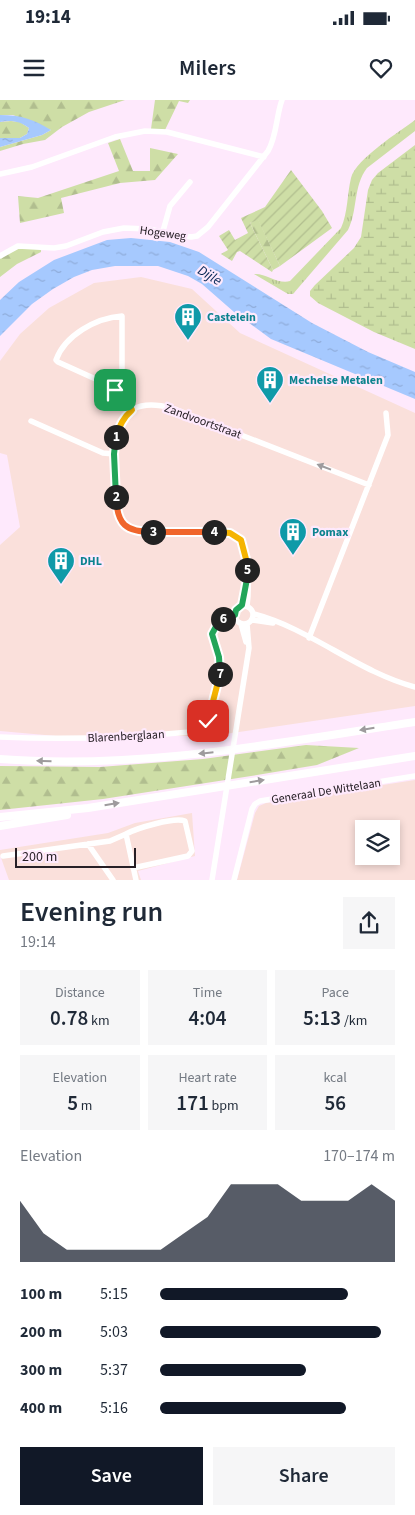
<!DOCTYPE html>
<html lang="en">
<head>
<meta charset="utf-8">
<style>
	:root { --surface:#fff; --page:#f6f6f7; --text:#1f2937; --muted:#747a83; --accent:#111827 }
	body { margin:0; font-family:"Source Sans 3",sans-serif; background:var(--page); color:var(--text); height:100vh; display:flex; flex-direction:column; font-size:19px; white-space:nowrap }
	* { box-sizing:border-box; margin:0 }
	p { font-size:16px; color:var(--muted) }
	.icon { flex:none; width:28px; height:28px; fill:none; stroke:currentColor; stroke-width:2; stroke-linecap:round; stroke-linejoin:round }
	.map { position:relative; height:780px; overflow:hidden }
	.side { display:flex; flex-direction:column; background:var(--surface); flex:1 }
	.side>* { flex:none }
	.controls { position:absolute; left:355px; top:720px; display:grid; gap:10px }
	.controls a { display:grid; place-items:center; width:45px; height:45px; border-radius:0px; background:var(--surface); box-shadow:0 2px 8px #0003; font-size:25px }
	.scale { position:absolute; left:15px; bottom:12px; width:121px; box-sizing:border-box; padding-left:5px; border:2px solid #272026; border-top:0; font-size:14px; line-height:18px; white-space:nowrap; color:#272026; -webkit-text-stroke:4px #fee9fc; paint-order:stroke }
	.pin { position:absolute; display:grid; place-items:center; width:42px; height:42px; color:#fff; margin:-21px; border-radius:10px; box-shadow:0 2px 8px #0006 }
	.km { position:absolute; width:25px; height:25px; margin:-12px; border-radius:50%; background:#222; color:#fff; font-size:14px; line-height:25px; text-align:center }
	.round { display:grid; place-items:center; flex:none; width:52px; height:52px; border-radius:0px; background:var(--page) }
	.overview { display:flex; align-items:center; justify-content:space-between; height:85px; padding:0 20px }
	h1 { font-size:28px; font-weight:600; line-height:38px }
	.stats { display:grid; grid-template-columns:repeat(3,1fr); gap:8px; height:85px; padding:5px 20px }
	.stats div { display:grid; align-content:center; border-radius:0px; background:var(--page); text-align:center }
	.stats b { font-size:21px; font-weight:600 }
	.stats small { font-size:14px; font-weight:400 }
	.stats p { font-size:14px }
	.chart { height:140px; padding:10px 20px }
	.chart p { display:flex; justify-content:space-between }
	.chart svg { width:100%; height:90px; margin-top:5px; fill:var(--accent); opacity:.7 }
	.cta { display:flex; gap:10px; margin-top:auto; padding:10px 20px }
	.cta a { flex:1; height:58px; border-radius:0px; background:var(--accent); color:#fff; font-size:20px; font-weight:600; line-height:58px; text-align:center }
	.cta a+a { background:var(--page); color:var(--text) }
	ul { padding:0 20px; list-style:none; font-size:16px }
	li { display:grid; grid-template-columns:80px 60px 1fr; align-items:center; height:38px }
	li i { height:12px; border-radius:6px; background:var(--accent) }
	.status { display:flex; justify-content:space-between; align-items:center; height:35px; padding:0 25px; background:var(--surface); direction:ltr }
	.status svg { height:14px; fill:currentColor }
	header { display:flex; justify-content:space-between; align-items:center; height:65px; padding:0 20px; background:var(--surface); font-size:22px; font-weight:600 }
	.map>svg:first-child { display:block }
	.industrial { fill:#fae0db; fill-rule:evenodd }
	.grass { fill:url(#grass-tufts) }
	.forest { fill:url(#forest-firs) }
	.wetland { fill:url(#wetland-marsh) }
	.garden { fill:url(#garden-furrows) }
	.water { fill:url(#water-ripples) }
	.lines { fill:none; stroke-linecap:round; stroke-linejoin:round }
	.minor { stroke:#fff; stroke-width:5.5 }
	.highway { stroke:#fff; stroke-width:8 }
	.oneway { fill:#9e9b9d }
	.split-1-casing { stroke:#fff; stroke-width:10 }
	.split-2-casing { stroke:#fff; stroke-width:10 }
	.split-3-casing { stroke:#fff; stroke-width:10 }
	.split-4-casing { stroke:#fff; stroke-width:10 }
	.split-5-casing { stroke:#fff; stroke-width:10 }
	.split-6-casing { stroke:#fff; stroke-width:10 }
	.split-7-casing { stroke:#fff; stroke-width:10 }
	.split-8-casing { stroke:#fff; stroke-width:10 }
	.split-1 { stroke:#f5b400; stroke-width:6 }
	.split-2 { stroke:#22a559; stroke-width:6 }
	.split-3 { stroke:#f0652b; stroke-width:6 }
	.split-4 { stroke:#f0652b; stroke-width:6 }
	.split-5 { stroke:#f5b400; stroke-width:6 }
	.split-6 { stroke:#22a559; stroke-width:6 }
	.split-7 { stroke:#22a559; stroke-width:6 }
	.split-8 { stroke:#f5b400; stroke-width:6 }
	.labels { text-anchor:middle; stroke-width:4.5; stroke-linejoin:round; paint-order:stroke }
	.street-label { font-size:12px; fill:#272026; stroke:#fee9fc }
	.culture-label { font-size:12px; font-weight:bold; fill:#0d838f; stroke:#fee9fc; text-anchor:start }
	.water-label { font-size:14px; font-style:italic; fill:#072855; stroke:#fee9fc }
</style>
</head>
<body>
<div class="status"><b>19:14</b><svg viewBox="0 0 49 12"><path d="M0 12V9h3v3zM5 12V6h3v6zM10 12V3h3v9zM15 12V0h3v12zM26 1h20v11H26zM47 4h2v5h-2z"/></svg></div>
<header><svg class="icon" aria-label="menu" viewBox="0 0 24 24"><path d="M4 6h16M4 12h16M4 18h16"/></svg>Milers<svg class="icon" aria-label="heart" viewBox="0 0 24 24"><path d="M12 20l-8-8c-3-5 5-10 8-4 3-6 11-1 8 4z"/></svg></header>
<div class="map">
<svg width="415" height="780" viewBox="0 0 415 780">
	<defs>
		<pattern id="grass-tufts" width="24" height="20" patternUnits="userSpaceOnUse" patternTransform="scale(1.25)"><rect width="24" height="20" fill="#cedea6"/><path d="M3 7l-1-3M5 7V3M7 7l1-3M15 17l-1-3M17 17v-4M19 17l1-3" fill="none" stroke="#b1be8f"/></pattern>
		<pattern id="forest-firs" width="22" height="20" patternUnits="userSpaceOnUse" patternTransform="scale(1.25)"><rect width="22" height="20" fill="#cedea6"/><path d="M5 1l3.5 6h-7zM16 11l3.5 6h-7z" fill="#b1be8f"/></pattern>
		<pattern id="wetland-marsh" width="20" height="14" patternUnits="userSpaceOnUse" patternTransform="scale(1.25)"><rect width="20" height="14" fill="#cedea6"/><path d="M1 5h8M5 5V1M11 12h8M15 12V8" fill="none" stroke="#b1be8f"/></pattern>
		<pattern id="garden-furrows" width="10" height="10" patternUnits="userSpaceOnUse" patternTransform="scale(1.25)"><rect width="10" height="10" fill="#cedea6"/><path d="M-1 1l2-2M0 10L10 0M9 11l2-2" fill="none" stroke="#b1be8f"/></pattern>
		<pattern id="water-ripples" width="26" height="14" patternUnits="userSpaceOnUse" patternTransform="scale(1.25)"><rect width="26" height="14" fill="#a6c9fe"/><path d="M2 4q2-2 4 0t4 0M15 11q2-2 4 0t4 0" fill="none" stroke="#8facda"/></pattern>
	</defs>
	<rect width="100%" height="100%" fill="#fee9fc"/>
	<path class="industrial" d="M141 177 192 189 240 233 415 313V606L212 636H56L0 631V445L20 427 7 355 0 353V261L20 234 49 208 94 183Z
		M415 680V780H237L255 713 259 706 266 703ZM364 729H391V756H364Z
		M192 713 195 756 138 771 141 780H9L0 755V750L108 733 135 723Z"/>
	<path class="grass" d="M415 20V31L367 68C353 86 358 110 348 130L293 194H288L254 174C266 173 279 185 290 181L341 128C348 113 347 94 351 78 356 59 399 32 415 20Z"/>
	<path class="forest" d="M0 0H125L89 12 62 27 45 40 23 44 0 51V47L42 35 51 30 13 15H0Z
		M155 0H190L188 3 179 1 165 30 151 29Z
		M11 21 20 22 29 28 27 34 20 38H0V22Z
		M120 39 133 71H150V48L178 54 155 80 120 83 61 98 64 113 20 123 18 96 38 98 119 71 108 43Z
		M258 119 280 166 273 170 250 123Z
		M41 148V152L17 164 0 177V158L13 149Z
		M306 645 359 648 317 665 251 676 103 699 0 710V666L100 667 203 659Z"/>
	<path class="wetland" d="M415 45V249L374 232 318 203 310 196V191L315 185 354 148 361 137 368 90 372 80 378 73Z"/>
	<path class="garden" d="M291 70 322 111 332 128 280 166 258 120 250 123 273 170 272 172 240 151 237 152 232 161 221 154 228 150 219 136 229 130 235 140 248 133 241 118 265 107Z"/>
	<path class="water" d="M0 15C21 15 33 19 51 30L42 35 0 47V38H20L27 34 29 28C19 21 12 20 0 22Z
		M131 138 170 142 199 152 312 223 368 252 415 272V299L271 239 234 212 202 184 188 176 158 166H115L92 170 74 177 53 189 32 204 0 236V200L19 182 54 160 107 140Z"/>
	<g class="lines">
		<path class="minor" d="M0 74 32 67 115 37 145 31 167 32 264 57
			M163 131 170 106 190 82
			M0 156 18 146 54 148 66 146 103 132 124 128 148 129 191 137 197 136 208 127 268 51C277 36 276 16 282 0
			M122 291 58 262 56 260C65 235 96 218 122 216V291L133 310
			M31 321 103 353 114 354
			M242 505 245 485
			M235 515a9 9 0 1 1 18 0a9 9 0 1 1-18 0Z
			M247 506C249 491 250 445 236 436 232 432 226 432 221 432 202 432 144 436 130 429 125 427 121 424 119 419 113 407 115 390 115 377 113 334 116 293 172 308L369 385
			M254 514C311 529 358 572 415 587
			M252 520 273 523
			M217 524 236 520
			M241 524 246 542
			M309 538 388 335 386 313
			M0 637C64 640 126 638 190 632 200 630 207 625 211 615 215 597 223 576 219 557 217 549 210 539 213 530 217 520 225 518 235 515
			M88 744 113 780
			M3 756 110 741 126 734
			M133 768 188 756 192 751 185 721C174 717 137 728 126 734L136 780
			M212 780 249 548 247 524
			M234 780 252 709 255 704 260 701 415 676"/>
		<path class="highway" d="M0 659C140 670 278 643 415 622
			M0 717 88 708 415 656
			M0 726 67 715"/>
	</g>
	<defs><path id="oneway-solid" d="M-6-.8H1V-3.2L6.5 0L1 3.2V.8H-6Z" transform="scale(1.25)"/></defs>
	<g class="oneway">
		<use href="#oneway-solid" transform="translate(324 367) rotate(-159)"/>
		<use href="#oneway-solid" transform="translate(367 629) rotate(171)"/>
		<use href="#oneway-solid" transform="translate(206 653) rotate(174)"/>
		<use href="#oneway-solid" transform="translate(44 661) rotate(-179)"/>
		<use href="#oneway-solid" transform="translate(257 681) rotate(-9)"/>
		<use href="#oneway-solid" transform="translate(112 704) rotate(-9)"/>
	</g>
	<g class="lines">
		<defs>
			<path id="split-1" d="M115 290 122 292 132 310C123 318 120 325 116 337"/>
			<path id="split-2" d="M116 397 114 354 116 337"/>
			<path id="split-3" d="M116 397C117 425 126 432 153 432"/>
			<path id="split-4" d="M153 432H214"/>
			<path id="split-5" d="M214 432 230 433 241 440 246 459 247 470"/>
			<path id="split-6" d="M223 519 235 515 236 510 242 505 247 479V470"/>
			<path id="split-7" d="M220 574 219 557 212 534 219 521 223 519"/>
			<path id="split-8" d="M208 621 220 574"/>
		</defs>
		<use href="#split-1" class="split-1-casing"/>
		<use href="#split-2" class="split-2-casing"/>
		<use href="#split-3" class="split-3-casing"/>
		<use href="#split-4" class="split-4-casing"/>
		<use href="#split-5" class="split-5-casing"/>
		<use href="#split-6" class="split-6-casing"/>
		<use href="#split-7" class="split-7-casing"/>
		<use href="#split-8" class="split-8-casing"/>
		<use href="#split-1" class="split-1"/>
		<use href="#split-2" class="split-2"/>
		<use href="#split-3" class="split-3"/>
		<use href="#split-4" class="split-4"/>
		<use href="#split-5" class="split-5"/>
		<use href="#split-6" class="split-6"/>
		<use href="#split-7" class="split-7"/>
		<use href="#split-8" class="split-8"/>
	</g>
	<defs>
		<symbol id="building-pin" viewBox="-11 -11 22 30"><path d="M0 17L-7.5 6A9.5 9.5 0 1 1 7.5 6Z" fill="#0f9aa8" stroke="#fee9fc"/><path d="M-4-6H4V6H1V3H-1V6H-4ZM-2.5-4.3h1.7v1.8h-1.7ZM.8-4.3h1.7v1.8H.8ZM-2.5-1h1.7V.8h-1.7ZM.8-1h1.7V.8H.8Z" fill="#fff"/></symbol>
	</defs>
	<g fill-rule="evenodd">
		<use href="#building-pin" x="172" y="201" width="32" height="43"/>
		<use href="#building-pin" x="254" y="264" width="32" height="43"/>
		<use href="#building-pin" x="277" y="416" width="32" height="43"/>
		<use href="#building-pin" x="45" y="445" width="32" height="43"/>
	</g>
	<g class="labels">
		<g class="street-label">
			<text transform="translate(163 133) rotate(8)" y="4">Hogeweg</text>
			<text transform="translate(203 321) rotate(20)" y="4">Zandvoortstraat</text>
			<text transform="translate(126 636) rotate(-3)" y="4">Blarenberglaan</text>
			<text transform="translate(326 691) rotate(-9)" y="4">Generaal De Wittelaan</text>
		</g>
		<g class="culture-label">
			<text x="207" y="221">Castelein</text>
			<text x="289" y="284">Mechelse Metalen</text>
			<text x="312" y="436">Pomax</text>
			<text x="80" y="465">DHL</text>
		</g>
		<g class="water-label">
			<text transform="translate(210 175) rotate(31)" y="5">Dijle</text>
		</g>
	</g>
</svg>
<div class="controls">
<a><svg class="icon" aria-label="layers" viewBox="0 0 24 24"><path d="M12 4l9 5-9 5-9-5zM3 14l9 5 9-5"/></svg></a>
</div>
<div class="scale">200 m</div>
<div class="pin" style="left:115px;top:290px;background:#1e9e55"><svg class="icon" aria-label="arrive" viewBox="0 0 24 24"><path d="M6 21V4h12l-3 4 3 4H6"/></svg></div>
<div class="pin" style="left:208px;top:621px;background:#d93025"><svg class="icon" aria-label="check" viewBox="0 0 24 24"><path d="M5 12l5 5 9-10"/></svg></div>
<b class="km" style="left:116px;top:337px">1</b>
<b class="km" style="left:116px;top:397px">2</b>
<b class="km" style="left:153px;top:432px">3</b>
<b class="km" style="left:214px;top:432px">4</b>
<b class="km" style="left:247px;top:470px">5</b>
<b class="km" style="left:223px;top:519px">6</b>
<b class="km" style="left:220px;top:574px">7</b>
</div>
<section class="side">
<div class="overview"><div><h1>Evening run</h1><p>19:14</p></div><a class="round"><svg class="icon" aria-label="share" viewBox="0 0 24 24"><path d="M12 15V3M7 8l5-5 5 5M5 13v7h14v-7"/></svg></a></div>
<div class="stats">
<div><p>Distance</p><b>0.78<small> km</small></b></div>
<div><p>Time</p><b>4:04</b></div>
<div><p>Pace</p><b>5:13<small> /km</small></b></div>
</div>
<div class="stats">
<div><p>Elevation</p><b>5<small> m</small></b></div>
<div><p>Heart rate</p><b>171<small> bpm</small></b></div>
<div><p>kcal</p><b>56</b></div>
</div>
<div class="chart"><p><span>Elevation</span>170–174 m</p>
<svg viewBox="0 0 160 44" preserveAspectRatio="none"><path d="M0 44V14L10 30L20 38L30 38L40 38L50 38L60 38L70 30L80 22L90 6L100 6L110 6L120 14L130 14L140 14L150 6L160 14V44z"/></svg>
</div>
<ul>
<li><b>100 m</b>5:15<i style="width:80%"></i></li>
<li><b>200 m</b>5:03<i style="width:94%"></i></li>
<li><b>300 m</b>5:37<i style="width:62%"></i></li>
<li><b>400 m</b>5:16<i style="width:79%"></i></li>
</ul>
<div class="cta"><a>Save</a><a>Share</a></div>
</section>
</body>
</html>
